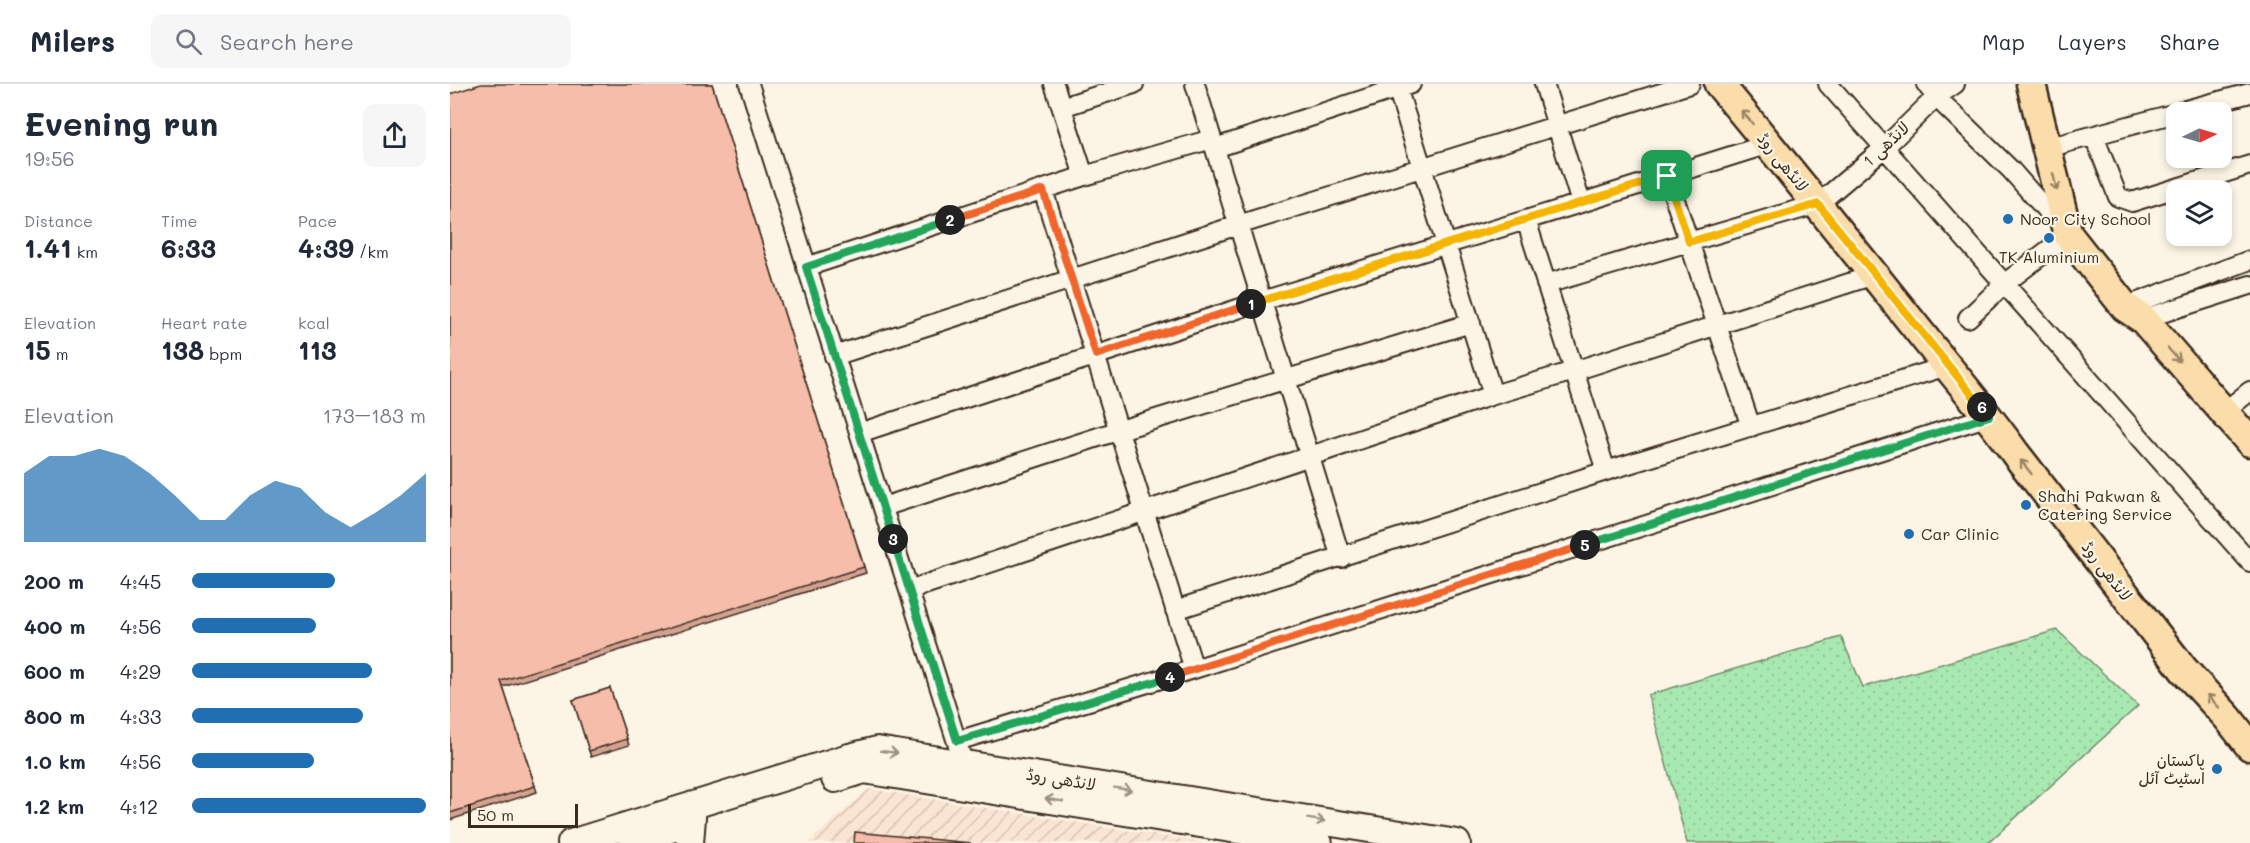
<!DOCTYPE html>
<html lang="en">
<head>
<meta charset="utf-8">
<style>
	:root { --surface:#fff; --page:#f6f6f7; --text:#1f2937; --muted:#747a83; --line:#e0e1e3; --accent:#1f6fb2 }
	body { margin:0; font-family:Mali,"Playpen Sans Arabic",sans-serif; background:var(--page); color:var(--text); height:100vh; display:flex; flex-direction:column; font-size:22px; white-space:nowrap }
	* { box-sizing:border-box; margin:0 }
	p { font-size:20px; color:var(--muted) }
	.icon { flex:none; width:33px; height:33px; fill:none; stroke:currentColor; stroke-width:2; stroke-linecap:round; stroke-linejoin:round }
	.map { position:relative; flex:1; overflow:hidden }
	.details { display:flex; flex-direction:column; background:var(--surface); width:450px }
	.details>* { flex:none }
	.needle { width:39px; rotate:85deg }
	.tools { position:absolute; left:1716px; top:18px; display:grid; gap:12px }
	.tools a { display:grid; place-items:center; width:66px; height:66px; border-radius:12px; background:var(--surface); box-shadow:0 3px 9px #0003; font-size:30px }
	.scale { position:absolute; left:18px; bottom:15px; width:110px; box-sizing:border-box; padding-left:6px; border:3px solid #3b2a1e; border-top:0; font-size:16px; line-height:21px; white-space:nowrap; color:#3b2a1e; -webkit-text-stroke:4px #fcf5e5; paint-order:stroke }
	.pin { position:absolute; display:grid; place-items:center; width:51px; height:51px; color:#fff; margin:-26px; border-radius:12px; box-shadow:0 3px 9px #0006 }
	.km { position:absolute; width:30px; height:30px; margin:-15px; border-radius:50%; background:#222; color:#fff; font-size:16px; line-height:30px; text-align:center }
	.round { display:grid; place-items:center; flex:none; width:63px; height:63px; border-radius:12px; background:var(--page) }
	.summary { display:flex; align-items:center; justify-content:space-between; height:102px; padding:0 24px }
	h1 { font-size:33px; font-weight:700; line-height:45px }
	.metrics { display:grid; grid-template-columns:repeat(3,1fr); gap:9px; height:102px; padding:6px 24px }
	.metrics div { display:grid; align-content:center }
	.metrics b { font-size:26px; font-weight:700 }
	.metrics small { font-size:16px; font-weight:400 }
	.metrics p { font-size:16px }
	.chart { height:168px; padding:12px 24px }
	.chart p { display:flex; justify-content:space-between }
	.chart svg { width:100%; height:108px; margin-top:6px; fill:var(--accent); opacity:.7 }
	ul { padding:0 24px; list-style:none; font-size:20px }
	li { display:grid; grid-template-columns:96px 72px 1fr; align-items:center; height:45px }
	li i { height:15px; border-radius:8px; background:var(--accent) }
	header { display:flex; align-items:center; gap:36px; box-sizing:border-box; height:84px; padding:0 30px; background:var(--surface); border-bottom:2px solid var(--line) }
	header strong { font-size:28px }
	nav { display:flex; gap:33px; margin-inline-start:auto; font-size:21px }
	.search { width:420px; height:54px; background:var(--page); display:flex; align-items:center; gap:15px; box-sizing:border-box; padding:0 21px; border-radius:12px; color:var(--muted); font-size:22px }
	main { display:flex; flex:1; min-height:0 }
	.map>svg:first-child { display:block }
	.industrial { fill:url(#industrial-furrows) }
	.park { fill:url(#park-dots); stroke:#728a68; stroke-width:1.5 }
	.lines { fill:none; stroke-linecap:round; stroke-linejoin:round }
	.minor-casing { stroke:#3b2a1e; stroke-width:22 }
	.secondary-casing { stroke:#3b2a1e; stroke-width:30 }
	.primary-casing { stroke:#3b2a1e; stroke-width:33 }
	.minor { stroke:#fcf5e5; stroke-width:18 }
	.secondary { stroke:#fcf5e5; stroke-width:26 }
	.primary { stroke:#faddab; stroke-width:28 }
	.wall { fill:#d3a392; stroke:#3b2a1e; stroke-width:1.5 }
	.building { fill:#f5bdaa; stroke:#3b2a1e; stroke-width:1.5 }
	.oneway { stroke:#9a8464 }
	.oneway2 { stroke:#9c9082 }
	.split-1-casing { stroke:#fff; stroke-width:12 }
	.split-2-casing { stroke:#fff; stroke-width:12 }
	.split-3-casing { stroke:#fff; stroke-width:12 }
	.split-4-casing { stroke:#fff; stroke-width:12 }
	.split-5-casing { stroke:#fff; stroke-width:12 }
	.split-6-casing { stroke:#fff; stroke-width:12 }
	.split-7-casing { stroke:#fff; stroke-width:12 }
	.split-1 { stroke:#f5b400; stroke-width:8 }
	.split-2 { stroke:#f0652b; stroke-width:8 }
	.split-3 { stroke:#22a559; stroke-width:8 }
	.split-4 { stroke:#22a559; stroke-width:8 }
	.split-5 { stroke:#f0652b; stroke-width:8 }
	.split-6 { stroke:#22a559; stroke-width:8 }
	.split-7 { stroke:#f5b400; stroke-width:8 }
	.poi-dot { fill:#1f6fb2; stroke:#fcf5e5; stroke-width:2 }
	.labels { text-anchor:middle; stroke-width:4.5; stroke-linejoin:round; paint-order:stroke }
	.street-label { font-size:16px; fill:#3b2a1e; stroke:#fcf5e5 }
	.poi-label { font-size:16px; fill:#3b2a1e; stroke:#fcf5e5; text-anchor:start }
</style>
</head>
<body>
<header>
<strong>Milers</strong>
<div class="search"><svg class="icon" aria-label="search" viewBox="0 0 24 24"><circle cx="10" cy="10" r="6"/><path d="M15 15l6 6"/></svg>Search here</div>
<nav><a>Map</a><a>Layers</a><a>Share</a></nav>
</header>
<main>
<section class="details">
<div class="summary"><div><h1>Evening run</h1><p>19:56</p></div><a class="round"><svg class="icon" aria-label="share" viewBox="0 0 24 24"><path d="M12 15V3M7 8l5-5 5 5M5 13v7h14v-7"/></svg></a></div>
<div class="metrics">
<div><p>Distance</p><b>1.41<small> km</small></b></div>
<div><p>Time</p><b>6:33</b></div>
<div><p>Pace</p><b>4:39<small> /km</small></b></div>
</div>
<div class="metrics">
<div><p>Elevation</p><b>15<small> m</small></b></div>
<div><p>Heart rate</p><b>138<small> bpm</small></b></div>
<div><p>kcal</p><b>113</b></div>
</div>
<div class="chart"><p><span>Elevation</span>173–183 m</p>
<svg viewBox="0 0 160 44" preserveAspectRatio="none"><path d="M0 44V16L10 9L20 9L30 6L40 9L50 16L60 25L70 35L80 35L90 25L100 19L110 22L120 32L130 38L140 32L150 25L160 16V44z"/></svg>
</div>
<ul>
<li><b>200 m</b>4:45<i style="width:61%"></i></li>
<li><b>400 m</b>4:56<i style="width:53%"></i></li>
<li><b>600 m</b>4:29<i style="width:77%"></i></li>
<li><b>800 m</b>4:33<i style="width:73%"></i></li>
<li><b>1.0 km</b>4:56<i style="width:52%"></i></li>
<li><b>1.2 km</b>4:12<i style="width:100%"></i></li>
</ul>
</section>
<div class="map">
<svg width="1800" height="759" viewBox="0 0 1800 759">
	<defs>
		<pattern id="industrial-furrows" width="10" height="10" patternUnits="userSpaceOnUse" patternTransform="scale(1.5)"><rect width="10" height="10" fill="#fae4d3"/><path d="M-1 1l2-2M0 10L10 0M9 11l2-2" fill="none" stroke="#d7c4b5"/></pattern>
		<pattern id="park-dots" width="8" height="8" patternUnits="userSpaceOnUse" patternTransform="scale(1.5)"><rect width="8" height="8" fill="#a8e9b2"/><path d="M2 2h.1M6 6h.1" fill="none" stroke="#92c899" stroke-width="1.8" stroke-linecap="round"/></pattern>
	</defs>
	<rect width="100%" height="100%" fill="#fcf5e5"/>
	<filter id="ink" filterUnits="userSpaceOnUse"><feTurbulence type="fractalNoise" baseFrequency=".0167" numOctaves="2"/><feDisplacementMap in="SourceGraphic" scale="12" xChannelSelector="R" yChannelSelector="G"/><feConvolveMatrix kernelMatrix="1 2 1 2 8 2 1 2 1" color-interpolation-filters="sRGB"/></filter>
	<g filter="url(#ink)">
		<path class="industrial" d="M419 705 756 759H358Z"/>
		<path class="park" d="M1607 546 1688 622 1538 759H1237L1198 611 1391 553 1413 603Z"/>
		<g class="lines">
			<defs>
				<path id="minor" d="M299 0 510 668
					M604 0 634 92
					M745 0 891 474
					M946 0 1043 311 1124 287 1424 191
					M1378 0 1800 478
					M1476 0 1486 13 1561 86 1597 127 1615 140
					M612 23 684 0
					M1728 28 1800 9
					M1644 52 1668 113 1682 118 1800 81
					M765 64 961 0
					M1597 64 1726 29
					M1217 92 1301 343
					M593 106 744 585
					M1131 119 1319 60
					M1076 136 1156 387
					M356 183 634 92 762 55
					M1096 200 1368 120 1434 64 1486 13 1505 0
					M1675 223 1800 176
					M1518 234 1554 200 1618 151
					M1693 235 1800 201
					M384 272 788 141 1240 0
					M1774 328 1800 307
					M409 349 812 217 1131 119 1094 0
					M433 423 670 346 1021 239
					M459 506 1043 311
					M725 526 1156 387 1497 282
					M507 657 744 585 1539 332"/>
				<path id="secondary" d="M385 695 414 686 869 759
					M121 759 399 673 427 666 1007 759
					M183 759 223 744
					M240 759 243 721"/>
				<path id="primary" d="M1269 0C1338 83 1405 167 1472 251 1503 290 1536 328 1565 369L1734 586 1778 634 1800 662
					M1581 0 1618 151 1675 223 1693 235 1800 358"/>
			</defs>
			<use href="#minor" class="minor-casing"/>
			<use href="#secondary" class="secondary-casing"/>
			<use href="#primary" class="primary-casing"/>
			<use href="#minor" class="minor"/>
			<use href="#secondary" class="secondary"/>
			<use href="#primary" class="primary"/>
		</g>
		<path class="wall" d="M262 0 416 489 53 603 87 708 0 736V10Z
			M160 604 179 661 141 673 123 616Z"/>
		<path class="building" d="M31 0H262L414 483 51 597 85 702 0 729V10Z
			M160 604 177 655 139 667 123 616Z
			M405 748 521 759H404Z"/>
		<defs><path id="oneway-shaft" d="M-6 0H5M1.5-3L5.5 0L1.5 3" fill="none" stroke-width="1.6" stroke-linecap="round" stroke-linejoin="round" transform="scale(1.5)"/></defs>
		<g class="oneway">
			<use href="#oneway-shaft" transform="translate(1297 33) rotate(-129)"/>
			<use href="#oneway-shaft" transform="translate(1605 98) rotate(77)"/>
			<use href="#oneway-shaft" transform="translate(1724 271) rotate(49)"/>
			<use href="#oneway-shaft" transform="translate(1576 383) rotate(-128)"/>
			<use href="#oneway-shaft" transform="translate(1763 617) rotate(-133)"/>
		</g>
		<g class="oneway2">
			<use href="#oneway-shaft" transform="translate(439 668) rotate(7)"/>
			<use href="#oneway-shaft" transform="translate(673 705) rotate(9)"/>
			<use href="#oneway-shaft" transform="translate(604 716) rotate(-171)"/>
			<use href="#oneway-shaft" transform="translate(866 736) rotate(9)"/>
		</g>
	</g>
	<g class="lines" filter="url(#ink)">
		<defs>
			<path id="split-1" d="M801 220 1217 92"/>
			<path id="split-2" d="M500 136 593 106 646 271 801 220"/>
			<path id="split-3" d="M443 455 356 183 500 136"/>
			<path id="split-4" d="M443 455 507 657 720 593"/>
			<path id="split-5" d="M720 593 1135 461"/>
			<path id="split-6" d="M1135 461 1539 332 1532 323"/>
			<path id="split-7" d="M1217 92 1239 158 1368 120 1532 323"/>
		</defs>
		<use href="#split-1" class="split-1-casing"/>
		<use href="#split-2" class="split-2-casing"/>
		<use href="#split-3" class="split-3-casing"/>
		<use href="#split-4" class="split-4-casing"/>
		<use href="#split-5" class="split-5-casing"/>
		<use href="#split-6" class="split-6-casing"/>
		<use href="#split-7" class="split-7-casing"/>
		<use href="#split-1" class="split-1"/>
		<use href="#split-2" class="split-2"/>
		<use href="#split-3" class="split-3"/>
		<use href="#split-4" class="split-4"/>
		<use href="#split-5" class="split-5"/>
		<use href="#split-6" class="split-6"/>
		<use href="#split-7" class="split-7"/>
	</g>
	<g class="poi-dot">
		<circle cx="1558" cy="135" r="6"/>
		<circle cx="1599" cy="154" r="6"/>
		<circle cx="1576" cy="421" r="6"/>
		<circle cx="1459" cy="450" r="6"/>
		<circle cx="1767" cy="685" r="6"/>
	</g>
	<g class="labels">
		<g class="street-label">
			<text transform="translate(1436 60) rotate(-43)" y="6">لانڈھی 1</text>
			<text transform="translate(1333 78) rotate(51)" y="6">لانڈھی روڈ</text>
			<text transform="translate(1657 487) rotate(52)" y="6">لانڈھی روڈ</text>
			<text transform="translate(611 695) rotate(9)" y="6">لانڈھی روڈ</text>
		</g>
		<g class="poi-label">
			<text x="1570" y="141">Noor City School</text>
			<text x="1599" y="179" text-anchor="middle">TK Aluminium</text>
			<text x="1588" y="418">Shahi Pakwan &amp;<tspan x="1588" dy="18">Catering Service</tspan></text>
			<text x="1471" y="456">Car Clinic</text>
			<text x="1755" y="682" text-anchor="end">پاکستان<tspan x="1755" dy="18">اسٹیٹ آئل</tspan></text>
		</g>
	</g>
</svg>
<div class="tools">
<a><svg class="needle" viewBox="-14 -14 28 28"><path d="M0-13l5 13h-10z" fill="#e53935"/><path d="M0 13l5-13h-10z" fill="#747a83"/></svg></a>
<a><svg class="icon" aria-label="layers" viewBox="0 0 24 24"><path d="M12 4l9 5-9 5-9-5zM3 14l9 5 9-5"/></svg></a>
</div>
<div class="scale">50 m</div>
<div class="pin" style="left:1217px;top:92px;background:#1e9e55"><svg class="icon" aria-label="arrive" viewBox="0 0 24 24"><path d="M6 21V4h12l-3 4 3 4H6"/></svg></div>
<b class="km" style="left:801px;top:220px">1</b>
<b class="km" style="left:500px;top:136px">2</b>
<b class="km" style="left:443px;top:455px">3</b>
<b class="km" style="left:720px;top:593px">4</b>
<b class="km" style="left:1135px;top:461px">5</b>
<b class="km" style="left:1532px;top:323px">6</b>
</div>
</main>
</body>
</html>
